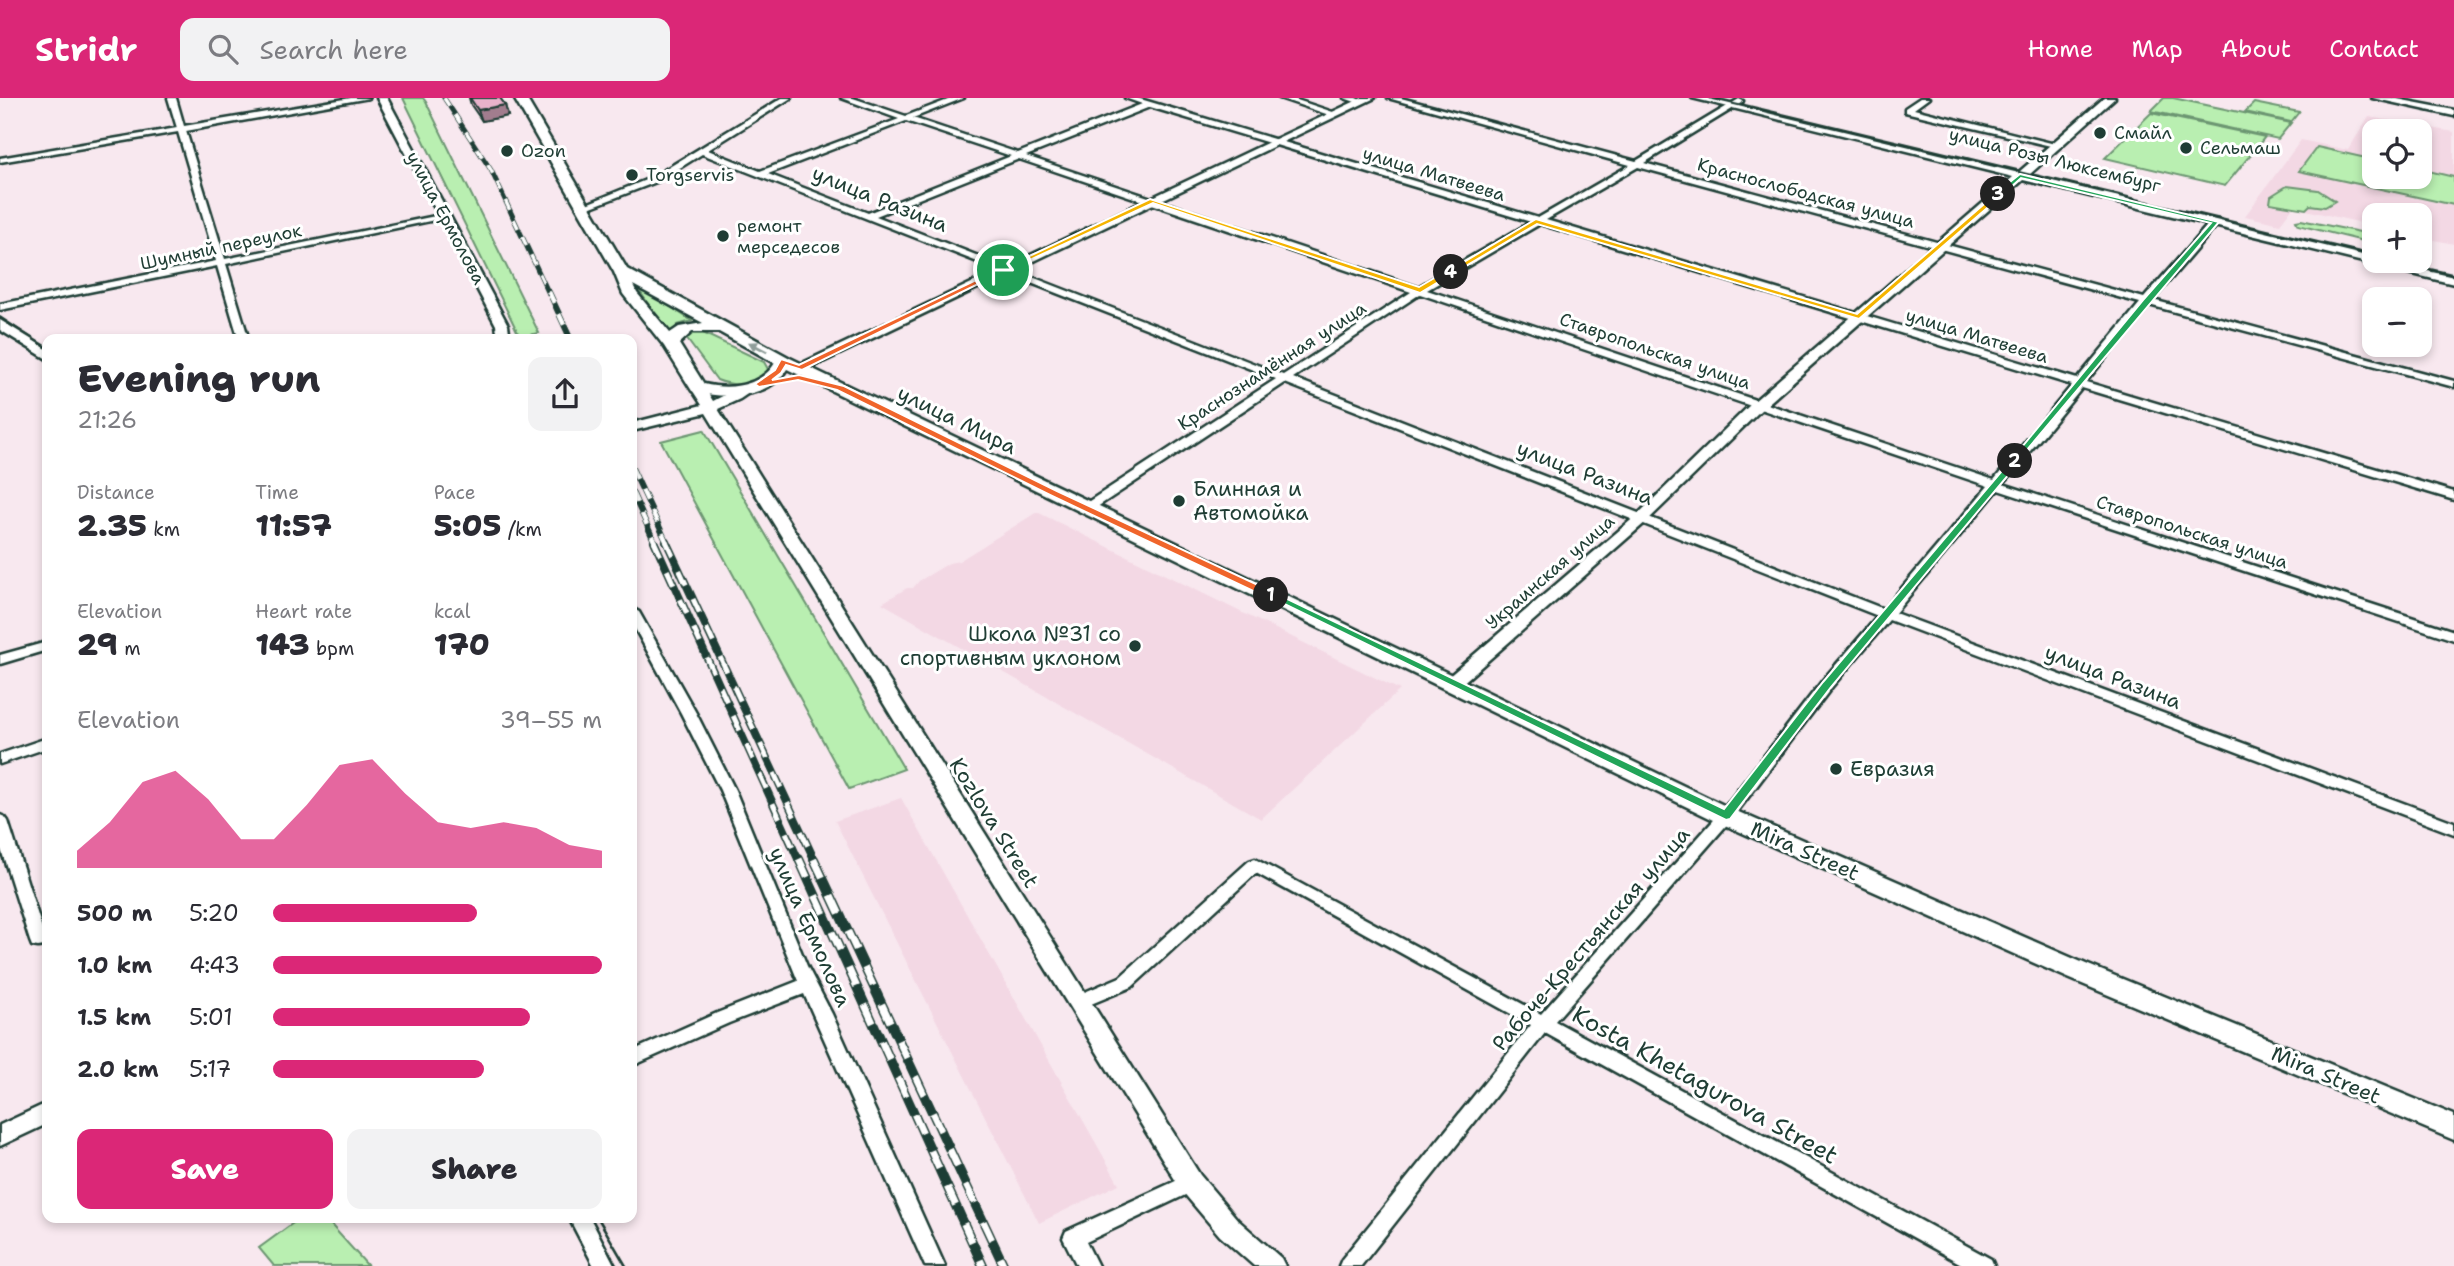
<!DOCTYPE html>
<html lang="en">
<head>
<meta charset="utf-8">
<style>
	:root { --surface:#fff; --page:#f2f2f3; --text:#2b2b33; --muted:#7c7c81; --accent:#db2777 }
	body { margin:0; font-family:"Shantell Sans",sans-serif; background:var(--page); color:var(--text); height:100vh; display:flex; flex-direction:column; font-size:26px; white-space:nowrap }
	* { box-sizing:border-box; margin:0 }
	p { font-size:23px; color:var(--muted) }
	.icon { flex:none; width:38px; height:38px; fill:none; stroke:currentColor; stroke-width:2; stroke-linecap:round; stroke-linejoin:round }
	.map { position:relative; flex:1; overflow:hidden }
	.side { position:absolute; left:42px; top:236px; width:595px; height:889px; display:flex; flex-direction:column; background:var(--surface); border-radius:14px; box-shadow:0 4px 10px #0003 }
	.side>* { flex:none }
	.buttons { position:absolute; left:2362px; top:21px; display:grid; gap:14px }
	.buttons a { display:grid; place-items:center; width:70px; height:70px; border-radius:14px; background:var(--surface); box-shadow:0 4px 10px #0003; font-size:35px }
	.pin { position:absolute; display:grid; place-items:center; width:60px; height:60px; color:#fff; margin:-30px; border:4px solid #fff; border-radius:50%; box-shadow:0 2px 7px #0007 }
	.km { position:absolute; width:35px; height:35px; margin:-18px; border-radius:50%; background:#222; color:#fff; font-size:19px; line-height:35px; text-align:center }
	.round { display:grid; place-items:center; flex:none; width:74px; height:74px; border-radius:14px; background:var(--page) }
	.overview { display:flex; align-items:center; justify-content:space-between; height:119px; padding:0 35px }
	h1 { font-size:38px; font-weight:800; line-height:52px }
	.stats { display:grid; grid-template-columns:repeat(3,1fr); gap:10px; height:119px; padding:7px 35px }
	.stats div { display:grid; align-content:center }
	.stats b { font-size:30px; font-weight:800 }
	.stats small { font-size:19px; font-weight:400 }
	.stats p { font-size:19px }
	.chart { height:196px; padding:14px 35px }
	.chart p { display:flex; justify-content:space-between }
	.chart svg { width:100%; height:126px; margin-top:7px; fill:var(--accent); opacity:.7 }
	.primary-button { display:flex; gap:14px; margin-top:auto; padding:14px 35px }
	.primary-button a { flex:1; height:80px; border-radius:14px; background:var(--accent); color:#fff; font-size:28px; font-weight:800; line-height:80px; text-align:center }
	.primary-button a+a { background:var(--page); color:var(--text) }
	ul { padding:0 35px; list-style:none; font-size:23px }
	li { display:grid; grid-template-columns:112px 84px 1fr; align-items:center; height:52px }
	li i { height:18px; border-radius:9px; background:var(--accent) }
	header { display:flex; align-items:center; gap:42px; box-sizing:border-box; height:98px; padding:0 35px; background:var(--accent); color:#fff }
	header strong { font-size:33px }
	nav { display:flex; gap:38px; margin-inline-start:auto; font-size:24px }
	.search { width:490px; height:63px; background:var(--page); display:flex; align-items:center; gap:18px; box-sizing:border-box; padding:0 24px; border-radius:14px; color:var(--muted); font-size:26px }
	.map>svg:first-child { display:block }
	.built { fill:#f3d8e4; fill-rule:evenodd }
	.green { fill:#b9efb1; stroke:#6c9672; stroke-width:2 }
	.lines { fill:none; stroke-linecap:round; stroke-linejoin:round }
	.minor-casing { stroke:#1f3d34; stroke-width:5 }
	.tertiary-casing { stroke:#1f3d34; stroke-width:5 }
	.secondary-casing { stroke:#1f3d34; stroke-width:5 }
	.minor { fill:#fff; fill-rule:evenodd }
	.tertiary { fill:#fff; fill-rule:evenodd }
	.secondary { fill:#fff; fill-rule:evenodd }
	.tram-far1 { stroke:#1f3d34; stroke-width:2 }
	.tram { stroke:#1f3d34; stroke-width:2.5 }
	.rail-far3-casing { stroke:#1f3d34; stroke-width:5 }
	.rail-far2-casing { stroke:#1f3d34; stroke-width:6 }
	.rail-far1-casing { stroke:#1f3d34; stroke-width:8 }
	.rail-casing { stroke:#1f3d34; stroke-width:10 }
	.rail-far3 { stroke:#fff; stroke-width:3.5; stroke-dasharray:10; stroke-linecap:butt }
	.rail-far2 { stroke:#fff; stroke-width:4.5; stroke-dasharray:12; stroke-linecap:butt }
	.rail-far1 { stroke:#fff; stroke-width:5; stroke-dasharray:16; stroke-linecap:butt }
	.rail { stroke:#fff; stroke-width:7; stroke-dasharray:20; stroke-linecap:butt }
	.wall { fill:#c899af; stroke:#1f3d34; stroke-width:2 }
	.shaded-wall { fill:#a27d8e; stroke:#1f3d34; stroke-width:2 }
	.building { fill:#e8b2cb; stroke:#1f3d34; stroke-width:2 }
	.oneway { fill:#8f9e9a }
	.split-1 { fill:#f0652b; stroke:#fff; stroke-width:2 }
	.split-2 { fill:#22a559; stroke:#fff; stroke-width:2 }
	.split-3 { fill:#22a559; stroke:#fff; stroke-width:2 }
	.split-4 { fill:#f5b400; stroke:#fff; stroke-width:2 }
	.split-5 { fill:#f5b400; stroke:#fff; stroke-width:2 }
	.poi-dot { fill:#1f3d34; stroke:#fff; stroke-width:2.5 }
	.labels { text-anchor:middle; stroke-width:6; stroke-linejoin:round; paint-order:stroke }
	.far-poi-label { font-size:18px; fill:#1f3d34; stroke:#fff; text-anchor:start }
	.far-street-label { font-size:18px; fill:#1f3d34; stroke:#fff }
	.street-label { font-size:21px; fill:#1f3d34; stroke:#fff }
	.poi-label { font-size:21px; fill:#1f3d34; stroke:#fff; text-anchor:start }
	.near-street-label { font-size:24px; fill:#1f3d34; stroke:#fff }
</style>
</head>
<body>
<header>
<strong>Stridr</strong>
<div class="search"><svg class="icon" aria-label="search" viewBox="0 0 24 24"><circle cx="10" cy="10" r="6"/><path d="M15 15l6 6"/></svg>Search here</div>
<nav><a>Home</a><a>Map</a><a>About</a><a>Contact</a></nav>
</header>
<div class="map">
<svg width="2454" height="1168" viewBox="0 0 2454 1168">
	<rect width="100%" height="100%" fill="#f8e8ef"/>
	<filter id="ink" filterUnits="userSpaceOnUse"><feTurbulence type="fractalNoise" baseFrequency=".0143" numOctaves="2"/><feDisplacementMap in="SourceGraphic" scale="14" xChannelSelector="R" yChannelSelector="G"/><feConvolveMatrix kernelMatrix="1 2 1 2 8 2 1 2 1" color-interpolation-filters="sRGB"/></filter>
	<g filter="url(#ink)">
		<path class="built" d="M2369 19 2454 34V146L2420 139V117H2375V128L2293 109 2280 126 2245 118 2301 42 2348 52ZM2375 33H2420V79H2375Z
			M1037 414 1400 592 1261 721 882 505 907 490H913L919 483 949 465 959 463Z
			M901 700 1119 1086 1039 1125 835 723Z"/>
		<path class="green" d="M403 0H423L426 4 539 235 520 239Z
			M2164 0H2173L2291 25 2278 41 2151 13Z
			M2254 5 2299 14 2291 24 2245 14Z
			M2151 15 2265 39 2225 88 2105 60Z
			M2317 49 2375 62V79H2420V71L2454 79V107L2299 73Z
			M2287 88 2318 92 2335 103 2325 109 2310 107 2306 111 2270 105 2271 98Z
			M2301 122 2375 137V146L2298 127 2296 123Z
			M634 185 692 223 678 227 669 236Z
			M692 235H703L764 264 769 273C757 288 734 289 717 282L686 240Z
			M704 332 904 671 849 691 661 343Z
			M300 1120H325L368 1168H274L259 1150Z"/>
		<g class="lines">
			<defs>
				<path id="minor" d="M168 0H176L184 28 351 0H369L186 33 225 161 445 116 449 119 226 166 249 242H239L217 168 0 212V206L216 163 178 34 0 64V60L177 30Z
					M782 0H791L708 52 760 73 899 21 841 0H853L906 18 953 0H964L913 20 1018 55 1142 6 1125 0H1137L1538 120 1630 67 1388 0H1401L1636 63 1739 1 1743 3 1742 5 1644 65 2144 200 2212 122H2218V126L2153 202 2454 283V289L2149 207 2086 284 2454 394V402L2082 290 2003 386 2454 533V542L1998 392 1895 515 2454 724V736L1889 522 1832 589 1731 722 1555 923 1991 1161 1994 1168H1965L1545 935 1361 1168H1339L1342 1161 1531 927 1256 775 1132 889 1079 911 1073 909 1070 904 1073 899 1120 879 1249 763 1255 761 1541 916 1721 714 1822 583 1878 518 1285 285 1091 413H1083L1081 410 1083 407 1276 281 702 56 659 83 586 111 579 109 653 79ZM1150 9 1531 124 1418 189 1026 58ZM906 23 1011 58 868 115 768 76ZM1019 61 1411 194 1283 277 876 118ZM1638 69 2140 205 2077 281 1546 122ZM1540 126 2072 287 1994 382 1427 192ZM1420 196 1988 388 1884 511 1293 280Z
					M1279 0H1291L1339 16 1332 18Z
					M1344 0H1356L1365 4 1361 6Z
					M1920 0H1929L1914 11 2059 47 2055 49 1905 14V10Z
					M632 510 639 514 696 615 735 692 807 868 832 916 945 1168H925L804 896 729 925 632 968V953L717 915 798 883 720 692 681 615 632 525Z
					M47 544V552L0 566V557Z
					M47 640V650L0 666V656Z
					M0 717 5 719 8 723 46 843 44 848 38 849 32 848 30 843 0 748Z
					M1191 1076 1198 1079 1201 1085 1198 1091 1086 1144 1098 1168H1077L1063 1140 1066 1133Z
					M569 1120H590L615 1168H594Z"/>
				<path id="tertiary" d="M377 0H387L508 227 510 242H498L496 227Z
					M1362 0H1375L804 273H794L792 270Z
					M1692 0H1709L2019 74 2104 0H2115L2029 77 2375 159V163H2389L2454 178V186L2023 82 1763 310 1647 423 1459 588H1447L1444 584 1447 580 1637 417 1753 304 2013 79Z
					M2372 0H2392L2454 12V18Z
					M0 222 47 251V261L0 232Z
					M698 286 703 287 713 303 744 287 749 286 756 290 740 301 718 311 1200 1077 1238 1122 1281 1160 1285 1168H1254L1220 1138 1182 1093 706 315 632 333V325L702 307 691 290Z
					M47 1005V1026L0 1048V1027Z"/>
				<path id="secondary" d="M514 0H526L627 171 790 260 1734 712 2086 866 2454 1017V1042L2068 880 1718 724 787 271C768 302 724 301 692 293L664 248 623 196 614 174ZM633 187 703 225 679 229 670 235 637 195ZM692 234H719L775 265C760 289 729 292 704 286L679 246Z"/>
			</defs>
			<use href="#minor" class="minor-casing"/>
			<use href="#tertiary" class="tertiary-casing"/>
			<use href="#secondary" class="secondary-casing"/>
			<use href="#minor" class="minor"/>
			<use href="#tertiary" class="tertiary"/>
			<use href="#secondary" class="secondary"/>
			<path class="tram-far1" d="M1709 0 2375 159
				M2389 163 2454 178
				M0 219 47 250"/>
			<path class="tram" d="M598 1120 626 1168"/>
			<defs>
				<path id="rail-far3" d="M444 0 491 72 549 196"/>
				<path id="rail-far2" d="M549 194 571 242
					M632 370 667 445
					M632 394 655 445"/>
				<path id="rail-far1" d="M654 443 799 763
					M666 443 815 763"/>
				<path id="rail" d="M799 761 983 1168
					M814 761 1004 1168"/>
			</defs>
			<use href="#rail-far3" class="rail-far3-casing"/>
			<use href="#rail-far2" class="rail-far2-casing"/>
			<use href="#rail-far1" class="rail-far1-casing"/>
			<use href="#rail" class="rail-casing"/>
			<use href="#rail-far3" class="rail-far3"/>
			<use href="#rail-far2" class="rail-far2"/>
			<use href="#rail-far1" class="rail-far1"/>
			<use href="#rail" class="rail"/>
		</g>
		<path class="wall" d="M469 0H500L505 7 508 18 482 23 471 7Z"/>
		<path class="shaded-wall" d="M505 7 508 18 482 23 478 12Z"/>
		<path class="building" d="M470 0H500L505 7 478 12Z"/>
		<defs><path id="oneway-solid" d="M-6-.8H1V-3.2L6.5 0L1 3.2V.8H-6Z" transform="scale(1.75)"/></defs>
		<use class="oneway" href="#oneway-solid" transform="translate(758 249) rotate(-152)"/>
	</g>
	<path class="split-1" d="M1001 170 1007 172 802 272 786 267 781 275 772 282 799 277 844 288 1057 393 1275 495V500H1268L1050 397 837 292 798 282 759 289 755 286 775 272 781 261 799 267Z"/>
	<path class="split-2" d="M2012 361 2020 363 1831 589 1730 721 1726 722 1266 497 1275 495 1724 711 1823 584Z"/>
	<path class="split-3" d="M2020 76 2219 124 2015 366 2012 365V361L2143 202 2211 125 2021 80 2001 98H1996V95Z"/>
	<path class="split-4" d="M1998 94 2001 98 1859 221 1537 126 1454 175 1447 174 1536 121 1857 216Z"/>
	<path class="split-5" d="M1150 101 1419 189 1448 172 1455 174 1420 195 1153 105 1006 173 1000 172Z"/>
	<g class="poi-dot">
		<circle cx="2100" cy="35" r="7"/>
		<circle cx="2186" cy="50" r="7"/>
		<circle cx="507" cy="53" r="7"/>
		<circle cx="632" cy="77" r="7"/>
		<circle cx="723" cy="138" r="7"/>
		<circle cx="1179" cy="403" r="7"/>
		<circle cx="1135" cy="548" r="7"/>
		<circle cx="1836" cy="671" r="7"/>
	</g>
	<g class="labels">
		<g class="far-poi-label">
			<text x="2114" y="41">Смайл</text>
			<text x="2200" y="56">Сельмаш</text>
			<text x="521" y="59">Ozon</text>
			<text x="646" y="83">Torgservis</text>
			<text x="737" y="134">ремонт<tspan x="737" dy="21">мерседесов</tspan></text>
		</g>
		<g class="far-street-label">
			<text transform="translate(2055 62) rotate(14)" y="6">улица Розы Люксембург</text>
			<text transform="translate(1434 76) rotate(17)" y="6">улица Матвеева</text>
			<text transform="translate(1806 95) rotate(15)" y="6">Краснослободская улица</text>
			<text transform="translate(446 120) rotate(62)" y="6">улица Ермолова</text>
			<text transform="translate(221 149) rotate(-12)" y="6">Шумный переулок</text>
			<text transform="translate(1977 238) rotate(17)" y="6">улица Матвеева</text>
			<text transform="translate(1655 253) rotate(19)" y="6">Ставропольская улица</text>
			<text transform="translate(1272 268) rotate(-33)" y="6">Краснознамённая улица</text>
			<text transform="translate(2192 434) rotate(18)" y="6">Ставропольская улица</text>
			<text transform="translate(1550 474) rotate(-41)" y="6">Украинская улица</text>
		</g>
		<g class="street-label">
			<text transform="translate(880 101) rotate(22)" y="7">улица Разина</text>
			<text transform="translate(957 322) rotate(26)" y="7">улица Мира</text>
			<text transform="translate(1585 375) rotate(21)" y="7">улица Разина</text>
			<text transform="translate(2113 579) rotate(21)" y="7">улица Разина</text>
			<text transform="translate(994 725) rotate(58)" y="7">Kozlova Street</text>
			<text transform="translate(1805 753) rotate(24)" y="7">Mira Street</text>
			<text transform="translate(810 829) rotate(66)" y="7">улица Ермолова</text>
			<text transform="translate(1591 841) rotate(-49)" y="7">Рабоче-Крестьянская улица</text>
			<text transform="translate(2326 977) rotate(23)" y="7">Mira Street</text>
		</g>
		<g class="poi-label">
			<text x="1193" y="398">Блинная и<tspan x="1193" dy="24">Автомойка</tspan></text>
			<text x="1121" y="543" text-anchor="end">Школа №31 со<tspan x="1121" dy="24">спортивным уклоном</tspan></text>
			<text x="1850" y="678">Евразия</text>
		</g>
		<g class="near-street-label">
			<text transform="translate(1705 987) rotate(29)" y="8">Kosta Khetagurova Street</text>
		</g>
	</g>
</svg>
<div class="buttons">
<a><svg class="icon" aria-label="locate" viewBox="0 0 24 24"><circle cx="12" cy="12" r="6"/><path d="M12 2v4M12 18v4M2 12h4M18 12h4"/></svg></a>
<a>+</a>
<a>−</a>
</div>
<div class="pin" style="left:1003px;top:172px;background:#1e9e55"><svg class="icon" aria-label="arrive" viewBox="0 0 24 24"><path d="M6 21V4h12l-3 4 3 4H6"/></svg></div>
<b class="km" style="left:1271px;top:497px">1</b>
<b class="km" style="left:2015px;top:363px">2</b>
<b class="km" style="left:1998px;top:96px">3</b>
<b class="km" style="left:1451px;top:174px">4</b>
<section class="side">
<div class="overview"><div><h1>Evening run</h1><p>21:26</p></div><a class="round"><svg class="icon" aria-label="share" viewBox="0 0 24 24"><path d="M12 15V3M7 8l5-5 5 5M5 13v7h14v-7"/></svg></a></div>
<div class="stats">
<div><p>Distance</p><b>2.35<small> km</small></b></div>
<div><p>Time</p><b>11:57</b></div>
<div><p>Pace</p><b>5:05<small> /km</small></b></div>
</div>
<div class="stats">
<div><p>Elevation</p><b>29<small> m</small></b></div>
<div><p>Heart rate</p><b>143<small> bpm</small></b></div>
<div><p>kcal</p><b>170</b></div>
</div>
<div class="chart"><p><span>Elevation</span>39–55 m</p>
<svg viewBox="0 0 160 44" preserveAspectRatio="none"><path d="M0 44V38L10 28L20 14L30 10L40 20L50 34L60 34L70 22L80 8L90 6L100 18L110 28L120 30L130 28L140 30L150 36L160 38V44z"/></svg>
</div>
<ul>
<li><b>500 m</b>5:20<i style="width:62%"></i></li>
<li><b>1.0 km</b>4:43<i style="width:100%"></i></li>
<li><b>1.5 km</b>5:01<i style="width:78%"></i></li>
<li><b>2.0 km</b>5:17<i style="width:64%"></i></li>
</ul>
<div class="primary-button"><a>Save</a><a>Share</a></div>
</section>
</div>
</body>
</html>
